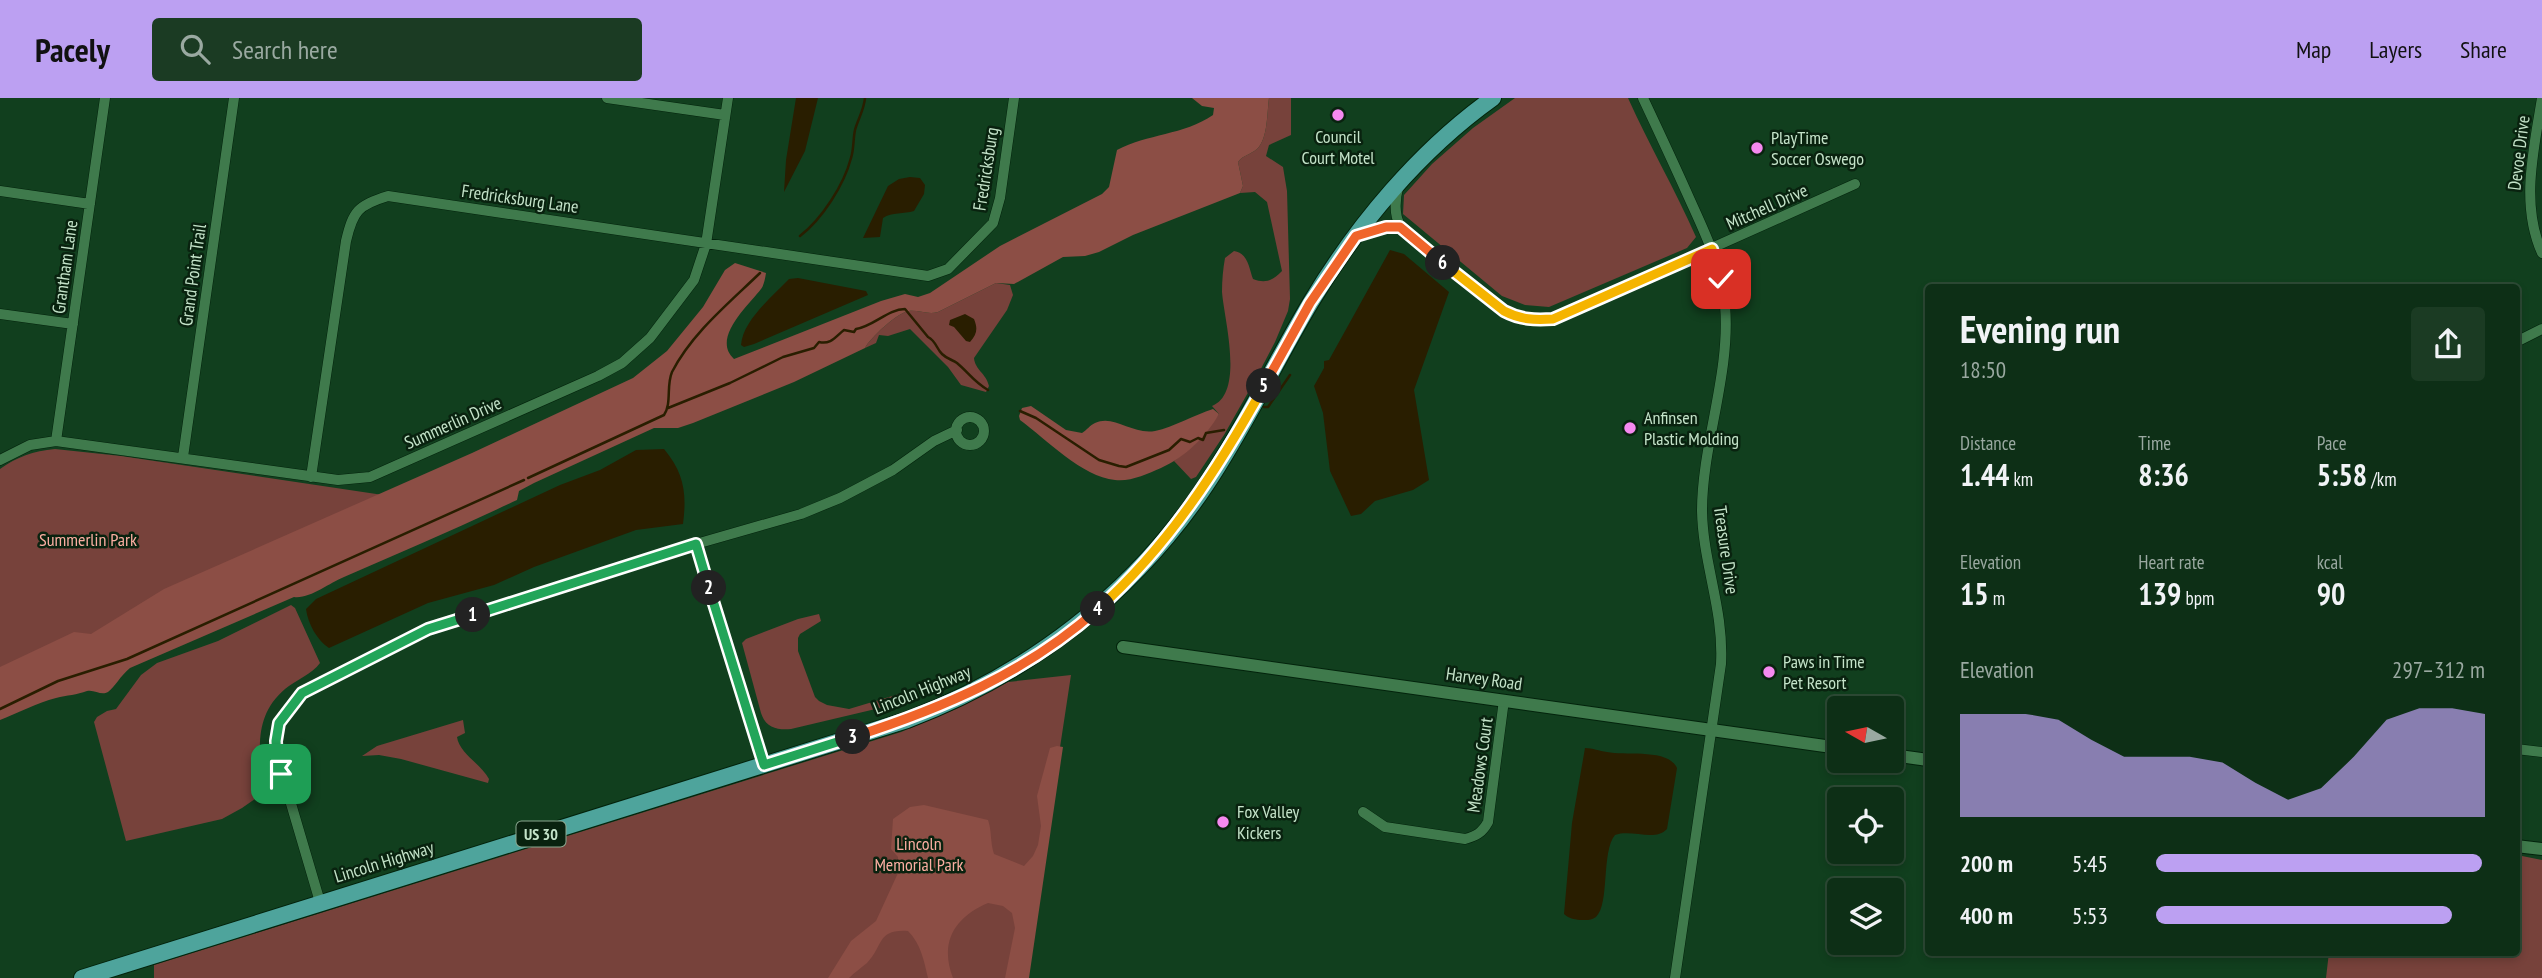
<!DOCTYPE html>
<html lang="en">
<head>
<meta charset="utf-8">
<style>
	:root { --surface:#0d2f16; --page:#1b3b23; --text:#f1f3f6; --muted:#9aa9a1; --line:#2d4a35; --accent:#bca0f2 }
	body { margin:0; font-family:"PT Sans Narrow",sans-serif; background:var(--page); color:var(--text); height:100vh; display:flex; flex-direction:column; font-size:26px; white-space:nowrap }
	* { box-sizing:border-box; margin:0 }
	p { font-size:23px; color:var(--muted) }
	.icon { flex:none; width:38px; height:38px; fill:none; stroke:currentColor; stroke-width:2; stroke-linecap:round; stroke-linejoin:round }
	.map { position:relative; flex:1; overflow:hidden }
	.panel { position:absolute; left:1925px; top:186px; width:595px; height:672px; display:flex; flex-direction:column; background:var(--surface); border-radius:7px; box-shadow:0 4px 10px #0003,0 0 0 2px var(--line) }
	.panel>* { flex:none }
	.needle { width:46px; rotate:279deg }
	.tools { position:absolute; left:1827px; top:598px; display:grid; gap:14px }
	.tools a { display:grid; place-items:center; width:77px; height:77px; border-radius:7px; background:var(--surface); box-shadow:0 4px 10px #0003,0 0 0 2px var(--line); font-size:35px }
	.pin { position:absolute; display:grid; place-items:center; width:60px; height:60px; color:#fff; margin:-30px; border-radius:14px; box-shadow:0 4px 10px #0006 }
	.km { position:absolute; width:35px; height:35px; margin:-18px; border-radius:50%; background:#222; color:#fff; font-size:19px; line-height:35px; text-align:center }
	.round { display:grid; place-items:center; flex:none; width:74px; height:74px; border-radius:7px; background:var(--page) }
	.overview { display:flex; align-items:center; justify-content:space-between; height:119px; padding:0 35px }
	h1 { font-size:38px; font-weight:700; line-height:52px }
	.metrics { display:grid; grid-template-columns:repeat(3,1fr); gap:10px; height:119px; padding:7px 35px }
	.metrics div { display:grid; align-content:center }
	.metrics b { font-size:30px; font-weight:700 }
	.metrics small { font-size:19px; font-weight:400 }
	.metrics p { font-size:19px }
	.chart { height:196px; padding:14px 35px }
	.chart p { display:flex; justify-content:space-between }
	.chart svg { width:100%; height:126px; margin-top:7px; fill:var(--accent); opacity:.7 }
	ul { padding:0 35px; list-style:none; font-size:23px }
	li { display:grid; grid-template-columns:112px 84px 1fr; align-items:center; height:52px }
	li i { height:18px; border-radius:9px; background:var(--accent) }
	header { display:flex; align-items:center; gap:42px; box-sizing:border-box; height:98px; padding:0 35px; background:var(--accent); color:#111 }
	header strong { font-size:33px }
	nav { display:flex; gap:38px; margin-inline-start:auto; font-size:24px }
	.search { width:490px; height:63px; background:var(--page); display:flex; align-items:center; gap:18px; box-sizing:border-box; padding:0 24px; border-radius:7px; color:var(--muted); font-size:26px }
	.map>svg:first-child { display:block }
	.green { fill:#77423b }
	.forest { fill:#8c4e45 }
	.water { fill:#291e00 }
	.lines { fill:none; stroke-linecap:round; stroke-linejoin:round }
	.stream { stroke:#291e00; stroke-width:2.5 }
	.minor-casing { stroke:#03230c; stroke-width:11 }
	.tertiary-casing { stroke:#03230c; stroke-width:14 }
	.primary-casing { stroke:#03230c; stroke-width:18 }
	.minor { stroke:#3f7a4c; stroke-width:10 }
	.tertiary { stroke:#3f7a4c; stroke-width:12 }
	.primary { stroke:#4ea49c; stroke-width:16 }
	.split-1-casing { stroke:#fff; stroke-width:14 }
	.split-2-casing { stroke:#fff; stroke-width:14 }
	.split-3-casing { stroke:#fff; stroke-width:14 }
	.split-4-casing { stroke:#fff; stroke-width:14 }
	.split-5-casing { stroke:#fff; stroke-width:14 }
	.split-6-casing { stroke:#fff; stroke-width:14 }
	.split-7-casing { stroke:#fff; stroke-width:14 }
	.split-1 { stroke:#22a559; stroke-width:9 }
	.split-2 { stroke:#22a559; stroke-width:9 }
	.split-3 { stroke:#22a559; stroke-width:9 }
	.split-4 { stroke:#f0652b; stroke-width:9 }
	.split-5 { stroke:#f5b400; stroke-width:9 }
	.split-6 { stroke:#f0652b; stroke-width:9 }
	.split-7 { stroke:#f5b400; stroke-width:9 }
	.poi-dot { fill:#f589ef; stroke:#09220f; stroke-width:2.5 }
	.labels { text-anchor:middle; stroke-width:5; stroke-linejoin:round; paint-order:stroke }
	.shield { fill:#09220f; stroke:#8ca991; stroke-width:2 }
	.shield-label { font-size:16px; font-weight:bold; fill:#c4e3c9 }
	.poi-label { font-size:18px; fill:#c4e3c9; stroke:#09220f; text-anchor:start }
	.street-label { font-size:18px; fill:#c4e3c9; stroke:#09220f }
	.park-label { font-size:18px; fill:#fbaea2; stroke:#09220f }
</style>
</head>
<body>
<header>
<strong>Pacely</strong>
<div class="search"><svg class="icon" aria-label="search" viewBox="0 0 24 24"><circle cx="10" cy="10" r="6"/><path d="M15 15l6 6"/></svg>Search here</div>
<nav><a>Map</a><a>Layers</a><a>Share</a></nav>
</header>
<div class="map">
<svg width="2542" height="880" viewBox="0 0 2542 880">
	<rect width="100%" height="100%" fill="#113f1e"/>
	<path class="green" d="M1269 0H1291V37L1269 47 1266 58 1283 69 1287 93 1290 201 1288 213 1275 244 1254 284 1224 337 1196 379 1191 381 1174 363 1194 347 1219 316 1212 308C1245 295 1224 221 1222 194 1222 182 1223 171 1225 160L1234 153C1248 155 1249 170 1253 181 1266 186 1273 182 1282 173L1267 104 1255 94 1240 95 1243 88 1238 64C1243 57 1250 57 1257 51 1268 41 1267 14 1269 0Z
		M1515 0H1628C1649 47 1675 91 1696 139L1687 150 1549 209 1525 207 1502 198 1403 116 1404 97 1432 66 1473 30Z
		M996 185 1010 187 1013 197 1007 212 974 260C975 272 986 275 989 288L986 294 961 287 948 269 910 231 888 238 879 237 876 245 865 250C870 240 898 214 909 213 919 212 928 217 938 214Z
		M55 351 121 358 383 397 101 534 0 579V371C17 359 33 353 55 351Z
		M291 507 295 510 320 565C312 576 296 582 285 591 252 619 259 657 265 694L242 710 222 721 126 743 94 624 97 619 107 613 116 611 141 577 157 565 218 543Z
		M819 516 821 523 800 536 798 540V553L815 599 819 603 827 607 849 611 899 596 901 605 791 631C777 632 766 630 761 615L742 545 746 541 798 521Z
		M1071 577 1025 880H154V867L901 634 956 611 1008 584Z
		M463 622 465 635 457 639C459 655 481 666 489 681L488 685 401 661 379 657 362 658 377 648Z
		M2517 757 2542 762V880H2326L2329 854H2516Z"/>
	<path class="forest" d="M1192 0H1269C1267 14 1268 41 1257 51 1250 57 1243 57 1238 64L1243 88 1240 95 1133 137 1099 154 1085 158 1063 159 1014 186 996 185 938 214C928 217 919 212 909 213 898 214 870 240 865 250L794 284 693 325 678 330H654L534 385 519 393 517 402C460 429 402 454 344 479 329 485 310 501 294 499L130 570C121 577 114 590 108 594 101 598 94 591 87 593 77 597 67 597 56 600 37 605 18 615 0 622V569L74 534 91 536 164 491 472 355 633 280 667 253 703 209 725 172 735 165 766 175C765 181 764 187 761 191 749 207 711 240 734 261L881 203 905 196 918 199 930 195 1000 148 1102 96 1109 89 1117 52C1147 36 1184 37 1213 17L1214 10 1202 8Z
		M1031 308 1066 332 1082 335C1087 332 1090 327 1095 325 1114 316 1132 337 1155 333 1174 329 1194 317 1213 311L1219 316C1206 339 1185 359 1161 370 1147 376 1130 384 1115 382 1082 379 1046 341 1020 322L1019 318 1022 310Z
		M1057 648 1063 649 1029 880H1005L1015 830 1012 815 1003 808 988 805C955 819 939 844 953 880H928C924 863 921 846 908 833 877 831 884 847 867 865 861 870 855 874 849 880H828L851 843 876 823 898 775V759L891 751 893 721 910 709 924 707 988 722C992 733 990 744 994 756L1024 768 1033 758 1038 747 1041 728 1037 698 1050 650Z"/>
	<path class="water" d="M796 0H818L805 53 784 94 786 62Z
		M910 79 920 80 925 87 924 96 914 113C904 116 892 114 883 120L880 139 863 140 888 88 899 81Z
		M1390 152 1404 156 1449 194 1414 292 1429 382 1413 392 1375 403 1361 416 1351 418 1330 373 1323 315 1314 288 1324 270V263L1329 262Z
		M798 180 866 193 868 197 754 246 744 249 741 247C743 222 772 199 789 181Z
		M965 216 974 221C978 231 977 236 970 244L966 243 954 229 949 227 950 222Z
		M664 351C684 375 687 395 683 426L636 432 534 469 494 487 428 505 329 550C317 542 308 526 306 511L316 501 560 387 600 372 636 352Z
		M1585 650C1593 650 1599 653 1607 654 1625 658 1668 650 1677 670L1667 731C1655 744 1632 731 1615 737 1601 754 1610 806 1596 819 1591 823 1585 822 1580 822 1573 821 1570 821 1564 816L1572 725Z"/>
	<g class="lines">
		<path class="stream" d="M800 138C822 121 844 87 851 60 854 51 853 41 855 32 858 21 864 12 865 0
			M1264 309H1268L1290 277
			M668 310 730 285 783 259 814 250 819 244C831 247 836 238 844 232L854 234 856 231C874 228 888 211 905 211L928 239C936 243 936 250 942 256 947 261 953 262 957 265 968 274 974 284 988 292
			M1020 313 1036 320 1099 362 1119 368 1126 369 1169 352 1181 341 1190 344 1198 340 1203 342 1206 335 1224 332
			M528 380 664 317C672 305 666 288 672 274 692 235 729 205 760 175
			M0 611 58 583 127 561 524 382"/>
		<defs>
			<path id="minor" d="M607 0 725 17
				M1643 0C1659 34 1675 68 1690 102 1705 135 1722 170 1725 207 1731 275 1702 346 1702 413 1703 466 1724 511 1721 566L1675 880
				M2542 0C2534 51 2520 106 2542 155
				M1398 90C1395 101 1394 117 1400 127 1407 140 1500 213 1515 219 1527 223 1541 222 1553 221L1855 86
				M0 93 90 106
				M1356 137 1386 129H1400
				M0 216 73 226
				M2516 244 2542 231
				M956 333a14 14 0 1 1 28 0a14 14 0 1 1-28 0Z
				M56 343 105 0
				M183 359 234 0
				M0 362 30 347 56 343 338 382 370 379 598 278 622 265 650 240 694 182 706 146 728 0
				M311 379 346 143C353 113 358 107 388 98L928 178 948 171 993 125 1000 100 1014 0
				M696 446 764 667
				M2516 651 2542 654
				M1363 714 1385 729 1465 741C1476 738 1482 735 1488 724L1504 602
				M320 804 277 658 276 643 279 625 302 595 428 531 696 446 801 416 840 400 893 372 934 343 957 332"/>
			<path id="tertiary" d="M1123 549 1839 650
				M1892 657 1928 662
				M2516 748 2542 751"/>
			<path id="primary" d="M82 880 907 622C1029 576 1133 496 1206 387 1245 329 1275 264 1311 204 1357 127 1420 52 1493 0"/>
		</defs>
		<use href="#minor" class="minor-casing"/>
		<use href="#tertiary" class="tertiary-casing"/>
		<use href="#primary" class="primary-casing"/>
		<use href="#minor" class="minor"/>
		<use href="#tertiary" class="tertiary"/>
		<use href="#primary" class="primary"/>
	</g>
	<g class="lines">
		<defs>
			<path id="split-1" d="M281 676 277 663 276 643 279 625 302 595 428 531 473 517"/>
			<path id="split-2" d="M473 517 696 446 709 490"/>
			<path id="split-3" d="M709 490 764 667 853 639"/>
			<path id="split-4" d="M853 639C943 610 1026 575 1098 511"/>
			<path id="split-5" d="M1098 511C1169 447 1218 371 1264 288"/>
			<path id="split-6" d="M1264 288 1310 205 1356 138 1386 129H1400L1443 165"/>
			<path id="split-7" d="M1443 165 1504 213C1521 222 1535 222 1553 221L1712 151 1721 181"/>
		</defs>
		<use href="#split-1" class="split-1-casing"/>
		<use href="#split-2" class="split-2-casing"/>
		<use href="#split-3" class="split-3-casing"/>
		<use href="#split-4" class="split-4-casing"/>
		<use href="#split-5" class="split-5-casing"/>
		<use href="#split-6" class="split-6-casing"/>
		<use href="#split-7" class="split-7-casing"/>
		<use href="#split-1" class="split-1"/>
		<use href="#split-2" class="split-2"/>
		<use href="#split-3" class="split-3"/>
		<use href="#split-4" class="split-4"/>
		<use href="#split-5" class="split-5"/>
		<use href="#split-6" class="split-6"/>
		<use href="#split-7" class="split-7"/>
	</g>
	<g class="poi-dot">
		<circle cx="1338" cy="17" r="7"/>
		<circle cx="1757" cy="50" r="7"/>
		<circle cx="1630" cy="330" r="7"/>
		<circle cx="1769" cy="574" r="7"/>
		<circle cx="1223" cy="724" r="7"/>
	</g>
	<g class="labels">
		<rect class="shield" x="516.5" y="723.5" width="49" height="25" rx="5"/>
		<g class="shield-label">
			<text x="541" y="742">US 30</text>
		</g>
		<g class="poi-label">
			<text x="1338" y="45" text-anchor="middle">Council<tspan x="1338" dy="21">Court Motel</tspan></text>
			<text x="1771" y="46">PlayTime<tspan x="1771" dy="21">Soccer Oswego</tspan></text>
			<text x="1644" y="326">Anfinsen<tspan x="1644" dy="21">Plastic Molding</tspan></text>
			<text x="1783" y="570">Paws in Time<tspan x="1783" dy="21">Pet Resort</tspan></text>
			<text x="1237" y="720">Fox Valley<tspan x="1237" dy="21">Kickers</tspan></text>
		</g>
		<g class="street-label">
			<text transform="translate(2519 55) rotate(-83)" y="6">Devoe Drive</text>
			<text transform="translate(986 71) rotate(-81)" y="6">Fredricksburg</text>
			<text transform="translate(520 101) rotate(8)" y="6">Fredricksburg Lane</text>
			<text transform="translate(1767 109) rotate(-24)" y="6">Mitchell Drive</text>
			<text transform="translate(65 169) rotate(-82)" y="6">Grantham Lane</text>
			<text transform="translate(193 177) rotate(-82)" y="6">Grand Point Trail</text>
			<text transform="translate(453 325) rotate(-24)" y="6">Summerlin Drive</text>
			<text transform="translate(1726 452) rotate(82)" y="6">Treasure Drive</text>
			<text transform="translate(1484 581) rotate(8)" y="6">Harvey Road</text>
			<text transform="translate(922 592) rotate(-22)" y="6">Lincoln Highway</text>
			<text transform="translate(1480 667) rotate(-82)" y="6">Meadows Court</text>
			<text transform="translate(384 764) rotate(-17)" y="6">Lincoln Highway</text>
		</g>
		<g class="park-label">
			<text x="88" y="448">Summerlin Park</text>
			<text x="919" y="752">Lincoln<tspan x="919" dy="21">Memorial Park</tspan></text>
		</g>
	</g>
</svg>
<div class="tools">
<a><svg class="needle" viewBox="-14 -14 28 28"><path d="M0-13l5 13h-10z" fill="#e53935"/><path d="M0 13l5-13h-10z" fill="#9aa9a1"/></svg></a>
<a><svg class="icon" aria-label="locate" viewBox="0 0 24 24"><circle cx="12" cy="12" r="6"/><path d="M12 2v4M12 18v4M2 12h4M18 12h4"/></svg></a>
<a><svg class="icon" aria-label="layers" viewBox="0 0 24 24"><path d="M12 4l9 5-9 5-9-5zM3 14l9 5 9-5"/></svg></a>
</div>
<div class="pin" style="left:281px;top:676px;background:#1e9e55"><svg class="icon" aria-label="arrive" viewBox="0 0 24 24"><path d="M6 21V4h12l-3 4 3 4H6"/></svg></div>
<div class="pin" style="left:1721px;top:181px;background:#d93025"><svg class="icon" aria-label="check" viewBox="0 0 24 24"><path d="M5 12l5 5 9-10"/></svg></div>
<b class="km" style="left:473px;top:517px">1</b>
<b class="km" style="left:709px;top:490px">2</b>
<b class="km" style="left:853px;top:639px">3</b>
<b class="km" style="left:1098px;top:511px">4</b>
<b class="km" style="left:1264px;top:288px">5</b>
<b class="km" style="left:1443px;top:165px">6</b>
<section class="panel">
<div class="overview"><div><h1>Evening run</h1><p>18:50</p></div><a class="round"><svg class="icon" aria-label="share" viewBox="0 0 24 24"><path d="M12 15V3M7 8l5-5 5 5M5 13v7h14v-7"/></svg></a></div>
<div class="metrics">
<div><p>Distance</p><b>1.44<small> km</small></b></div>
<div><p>Time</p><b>8:36</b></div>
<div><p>Pace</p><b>5:58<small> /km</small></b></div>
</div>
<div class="metrics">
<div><p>Elevation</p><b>15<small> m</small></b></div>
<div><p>Heart rate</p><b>139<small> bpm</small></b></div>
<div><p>kcal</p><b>90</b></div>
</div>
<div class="chart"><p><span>Elevation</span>297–312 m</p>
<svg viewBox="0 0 160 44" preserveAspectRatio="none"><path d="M0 44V8L10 8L20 8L30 10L40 17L50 23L60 23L70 23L80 25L90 32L100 38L110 34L120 23L130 10L140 6L150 6L160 8V44z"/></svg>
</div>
<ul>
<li><b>200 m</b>5:45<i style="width:99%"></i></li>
<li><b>400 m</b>5:53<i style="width:90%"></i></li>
</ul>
</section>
</div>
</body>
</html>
